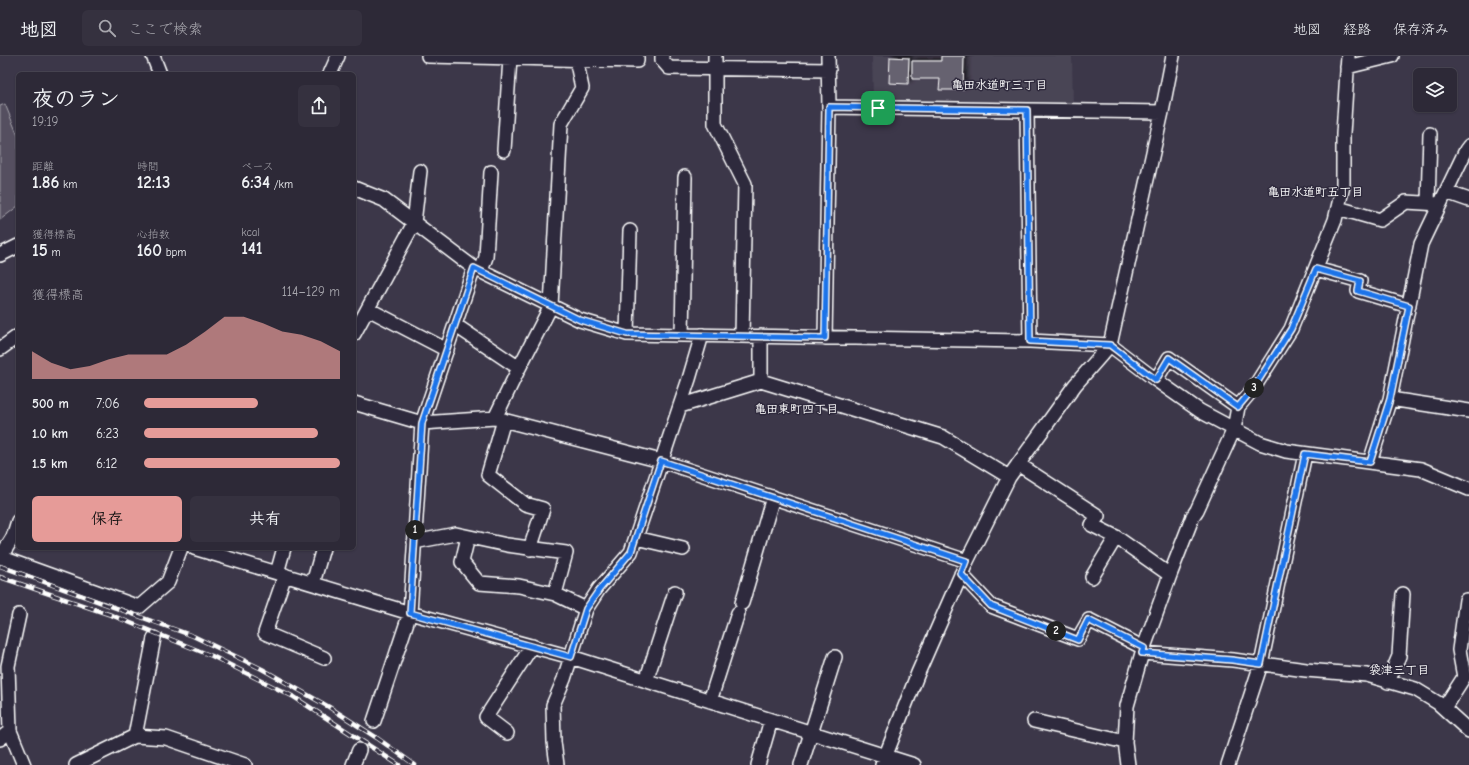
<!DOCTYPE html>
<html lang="ja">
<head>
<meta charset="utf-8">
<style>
	:root { --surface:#2d2937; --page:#35313f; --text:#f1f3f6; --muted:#a7a6ad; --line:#484552; --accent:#e69b98 }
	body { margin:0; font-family:"Comic Neue","Klee One",sans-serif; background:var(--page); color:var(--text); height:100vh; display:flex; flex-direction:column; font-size:15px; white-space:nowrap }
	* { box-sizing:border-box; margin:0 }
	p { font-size:13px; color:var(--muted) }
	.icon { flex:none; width:22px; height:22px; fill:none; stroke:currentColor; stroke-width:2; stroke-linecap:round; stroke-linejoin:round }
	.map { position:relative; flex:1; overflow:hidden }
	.sheet { position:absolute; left:16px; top:16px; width:340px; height:478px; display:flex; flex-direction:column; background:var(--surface); border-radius:6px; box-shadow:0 1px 3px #0004,0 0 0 1px var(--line) }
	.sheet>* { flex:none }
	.fabs { position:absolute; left:1413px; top:12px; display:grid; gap:8px }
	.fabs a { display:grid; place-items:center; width:44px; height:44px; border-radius:6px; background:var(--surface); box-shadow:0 1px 3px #0004,0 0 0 1px var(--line); font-size:20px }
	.pin { position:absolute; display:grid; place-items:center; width:34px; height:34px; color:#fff; margin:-17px; border-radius:8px; box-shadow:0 2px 6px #0006 }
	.km { position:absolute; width:20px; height:20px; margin:-10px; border-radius:50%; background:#222; color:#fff; font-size:11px; line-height:20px; text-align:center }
	.round { display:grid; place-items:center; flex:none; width:42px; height:42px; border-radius:6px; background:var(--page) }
	.overview { display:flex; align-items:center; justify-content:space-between; height:68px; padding:0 16px }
	h1 { font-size:22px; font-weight:600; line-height:30px }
	.metrics { display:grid; grid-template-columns:repeat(3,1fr); gap:6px; height:68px; padding:4px 16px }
	.metrics div { display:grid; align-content:center }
	.metrics b { font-size:17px; font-weight:600 }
	.metrics small { font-size:11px; font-weight:400 }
	.metrics p { font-size:11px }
	.chart { height:112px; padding:8px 16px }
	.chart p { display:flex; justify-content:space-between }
	.chart svg { width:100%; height:72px; margin-top:4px; fill:var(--accent); opacity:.7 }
	.action { display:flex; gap:8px; margin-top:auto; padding:8px 16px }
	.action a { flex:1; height:46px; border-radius:6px; background:var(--accent); color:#111; font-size:16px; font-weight:600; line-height:46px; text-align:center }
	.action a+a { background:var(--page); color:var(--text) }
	ul { padding:0 16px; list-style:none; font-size:13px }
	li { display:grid; grid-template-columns:64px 48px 1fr; align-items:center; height:30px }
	li i { height:10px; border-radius:5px; background:var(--accent) }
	header { display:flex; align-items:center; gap:24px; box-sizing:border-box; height:56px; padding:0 20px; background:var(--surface); border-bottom:1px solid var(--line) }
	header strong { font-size:19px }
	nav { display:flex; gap:22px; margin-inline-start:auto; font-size:14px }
	.search { width:280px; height:36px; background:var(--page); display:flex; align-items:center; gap:10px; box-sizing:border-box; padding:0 14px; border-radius:6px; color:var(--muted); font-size:15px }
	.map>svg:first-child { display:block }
	.built { fill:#494455 }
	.green { fill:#555060; stroke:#aaa8b0 }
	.building { fill:#666270; stroke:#fff; filter:url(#shadow) }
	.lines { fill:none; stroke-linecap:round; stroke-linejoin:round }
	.minor-casing { stroke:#fff; stroke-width:16 }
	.minor { stroke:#2f2a3d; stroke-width:13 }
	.rail-casing { stroke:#fff; stroke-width:4.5 }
	.rail { stroke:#2f2a3d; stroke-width:3; stroke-dasharray:9; stroke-linecap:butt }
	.route-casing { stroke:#fff; stroke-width:8 }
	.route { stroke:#1a73e8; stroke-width:5 }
	.labels { text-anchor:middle; stroke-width:3; stroke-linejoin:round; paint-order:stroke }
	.neighbourhood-label { font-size:12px; font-weight:bold; fill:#fff; stroke:#2f2a3d }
</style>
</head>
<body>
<header>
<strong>地図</strong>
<div class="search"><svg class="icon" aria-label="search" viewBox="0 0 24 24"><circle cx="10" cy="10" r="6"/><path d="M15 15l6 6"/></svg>ここで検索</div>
<nav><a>地図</a><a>経路</a><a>保存済み</a></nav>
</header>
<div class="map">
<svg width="1469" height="709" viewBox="0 0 1469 709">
	<defs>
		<filter id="shadow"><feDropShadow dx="3.5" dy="-3.5" stdDeviation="2" flood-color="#0009"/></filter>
	</defs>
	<rect width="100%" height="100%" fill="#3c3749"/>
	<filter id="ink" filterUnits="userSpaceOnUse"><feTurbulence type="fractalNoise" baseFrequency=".025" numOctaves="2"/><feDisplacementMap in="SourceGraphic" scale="8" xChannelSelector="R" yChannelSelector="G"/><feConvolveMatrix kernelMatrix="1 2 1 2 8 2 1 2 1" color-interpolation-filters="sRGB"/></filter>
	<g filter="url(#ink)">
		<path class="built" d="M872 0H1072L1073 50 873 44Z"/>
		<path class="green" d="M5 48 18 80V150L0 164V50Z"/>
		<path class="building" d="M941 0H964L963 34H939L940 23H912V5H941Z
			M890 1 909 2 908 28 889 27Z"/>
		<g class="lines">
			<defs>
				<path id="minor" d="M153 0 160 18
					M428 0 637 5V0
					M662 0V4L669 12 829 14
					M715 0V68L745 128 742 280
					M1347 11 1392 0
					M330 18 338 0
					M829 51 1162 56
					M1027 54 1030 285
					M504 94 510 2
					M354 132 384 144 474 212 580 264 627 278 1030 285 1110 289 1156 324 1200 355 1260 387 1286 395 1421 413 1469 433
					M1446 136 1469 144
					M1428 147 1430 78
					M1338 152 1380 164 1406 146 1440 148
					M0 199 18 190
					M1316 213 1360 225 1358 235 1409 250
					M481 215 486 201 491 116
					M368 253 447 294
					M455 269 519 312
					M354 278 414 167 420 115
					M627 278 630 175
					M682 279 685 121
					M761 280V325L943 381 1009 421
					M825 282 829 51 828 0
					M0 293 18 280
					M1156 324 1169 302 1238 351
					M1390 343 1469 355
					M354 347 422 367 495 362 661 405 967 505
					M680 350 761 325
					M495 362 519 312 551 250 561 68 582 32 576 3
					M504 364 488 419 525 448 543 453 530 493
					M1370 406 1390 343 1421 188 1466 94 1469 90
					M1018 408 1098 460 1092 469 1116 481 1170 519
					M468 481 462 506 479 527 519 530 555 538 586 553
					M636 482 683 493
					M414 486 456 478 507 489 566 497 555 538
					M194 492 410 557 571 601 914 709
					M0 501 139 551 168 526 181 492
					M0 502 13 481 18 465
					M277 517 284 492
					M961 518 991 550 1078 583 1089 564 1144 592
					M285 519 265 577 324 602
					M1092 521 1116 481
					M313 527 323 492
					M742 547 773 441
					M19 559 8 610 10 675 24 709
					M1142 597 1233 604 1306 614 1367 619 1415 633 1438 647 1469 675
					M646 625 675 536
					M1388 626 1399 600 1403 538
					M710 645 738 557
					M1444 652 1464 621 1459 594 1466 544
					M374 665 410 557 422 367 474 212
					M1034 665 1125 686
					M507 677 486 661 532 590
					M135 680 154 582
					M0 683 10 675
					M76 709 135 680 166 682 245 709
					M353 709 359 694
					M557 709 554 686 553 649 564 623 586 553 599 533 631 496 689 323 702 279
					M758 709 771 664
					M801 709 835 601
					M882 709 918 617 967 505 1009 421 1075 329 1110 289 1162 56 1173 0
					M1128 709 1125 686 1127 650 1142 597 1170 519 1193 460 1197 454 1234 373 1238 351 1253 333 1291 273 1335 164 1343 130V78L1348 0
					M1228 709 1261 608 1305 398"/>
			</defs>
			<use href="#minor" class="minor-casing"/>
			<use href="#minor" class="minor"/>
			<defs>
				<path id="rail" d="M0 510 193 580 262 613 329 651 377 682 415 709
					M0 521 111 559 212 600 294 641 399 709"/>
			</defs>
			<use href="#rail" class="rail-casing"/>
			<use href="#rail" class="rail"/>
		</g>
	</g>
	<g class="lines" filter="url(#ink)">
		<defs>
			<path id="route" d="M829 51 1027 54 1030 285 1110 289 1156 324 1169 302 1238 351 1253 333 1291 273 1316 213 1360 225 1358 235 1409 250 1390 343 1370 406 1305 398 1261 608 1232 604 1142 597 1144 592 1088 564 1078 584 991 550 961 518 966 505 661 405 631 496 599 534 586 553 571 601 410 557 422 367 474 212 580 264 627 278 825 282Z"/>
		</defs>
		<use href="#route" class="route-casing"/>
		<use href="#route" class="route"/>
	</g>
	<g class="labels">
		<g class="neighbourhood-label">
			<text x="999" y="33">亀田水道町三丁目</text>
			<text x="1315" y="140">亀田水道町五丁目</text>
			<text x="796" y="357">亀田東町四丁目</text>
			<text x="1399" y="618">袋津三丁目</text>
		</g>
	</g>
</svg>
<div class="fabs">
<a><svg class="icon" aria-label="layers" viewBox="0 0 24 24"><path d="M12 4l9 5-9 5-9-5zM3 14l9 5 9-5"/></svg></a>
</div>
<div class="pin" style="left:878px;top:52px;background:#1e9e55"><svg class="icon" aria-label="arrive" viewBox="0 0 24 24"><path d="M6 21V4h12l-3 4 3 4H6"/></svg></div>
<b class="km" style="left:415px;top:474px">1</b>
<b class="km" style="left:1056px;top:575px">2</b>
<b class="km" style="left:1254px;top:332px">3</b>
<section class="sheet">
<div class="overview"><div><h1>夜のラン</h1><p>19:19</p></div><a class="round"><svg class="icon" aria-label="share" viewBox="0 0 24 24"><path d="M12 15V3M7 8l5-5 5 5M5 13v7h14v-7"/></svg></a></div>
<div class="metrics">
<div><p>距離</p><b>1.86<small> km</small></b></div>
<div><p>時間</p><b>12:13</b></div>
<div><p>ペース</p><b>6:34<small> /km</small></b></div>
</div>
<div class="metrics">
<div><p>獲得標高</p><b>15<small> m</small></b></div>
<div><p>心拍数</p><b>160<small> bpm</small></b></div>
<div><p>kcal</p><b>141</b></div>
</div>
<div class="chart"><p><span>獲得標高</span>114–129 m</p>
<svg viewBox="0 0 160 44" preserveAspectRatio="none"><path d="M0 44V27L10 34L20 38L30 36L40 32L50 29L60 29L70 29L80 23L90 15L100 6L110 6L120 10L130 15L140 17L150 21L160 27V44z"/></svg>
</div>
<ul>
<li><b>500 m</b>7:06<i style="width:58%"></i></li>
<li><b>1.0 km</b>6:23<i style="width:89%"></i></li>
<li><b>1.5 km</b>6:12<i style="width:100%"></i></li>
</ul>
<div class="action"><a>保存</a><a>共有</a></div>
</section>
</div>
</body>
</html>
